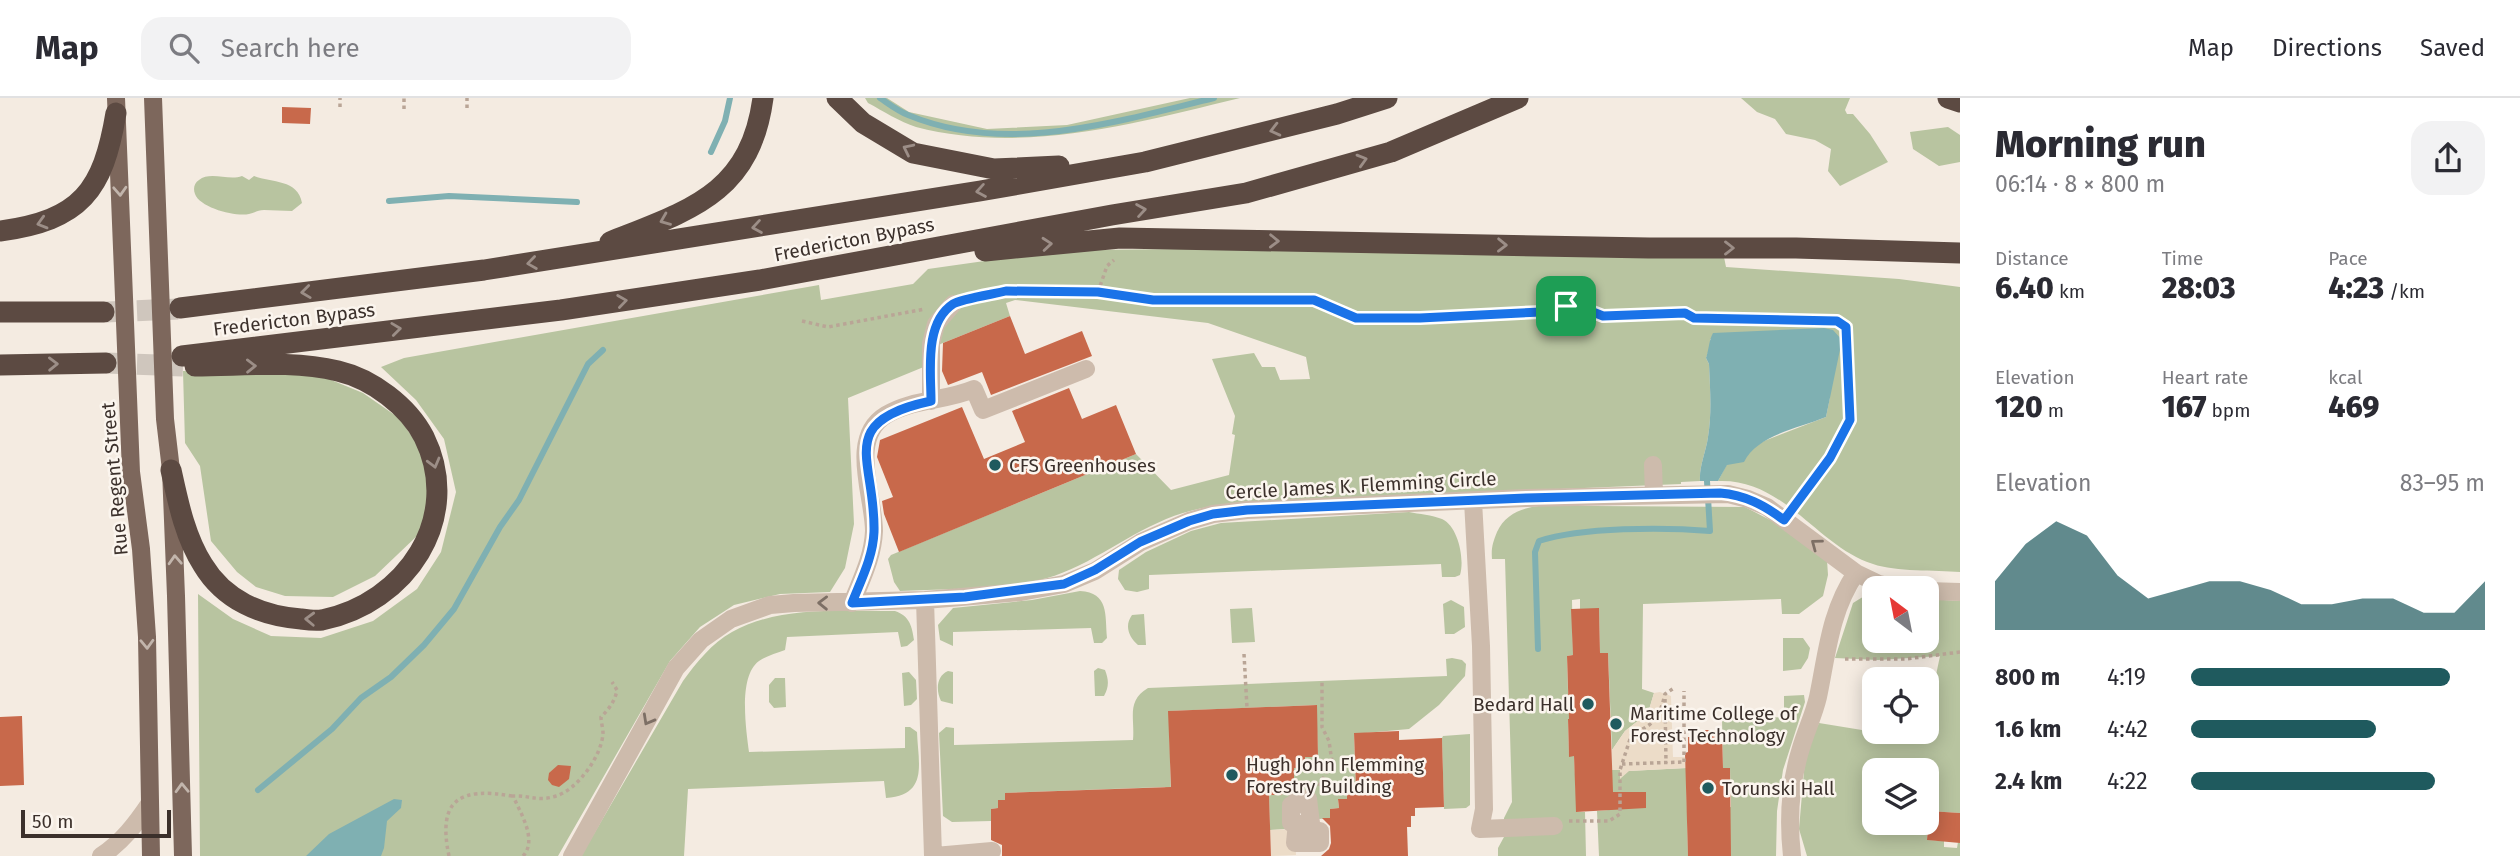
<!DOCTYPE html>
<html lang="en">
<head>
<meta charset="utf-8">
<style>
	:root { --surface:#fff; --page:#f2f2f3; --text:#2b2b33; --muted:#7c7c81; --line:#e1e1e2; --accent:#1f5a5e }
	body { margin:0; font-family:"Fira Sans",sans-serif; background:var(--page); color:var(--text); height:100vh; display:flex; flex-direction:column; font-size:26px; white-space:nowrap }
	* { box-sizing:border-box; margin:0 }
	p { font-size:23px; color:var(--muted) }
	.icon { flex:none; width:38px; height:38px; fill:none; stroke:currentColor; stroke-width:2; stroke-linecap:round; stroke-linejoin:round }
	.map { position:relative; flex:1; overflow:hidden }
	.details { display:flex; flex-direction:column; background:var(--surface); width:560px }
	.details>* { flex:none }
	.needle { width:46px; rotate:328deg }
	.buttons { position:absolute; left:1862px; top:478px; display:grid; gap:14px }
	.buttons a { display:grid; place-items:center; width:77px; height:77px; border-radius:14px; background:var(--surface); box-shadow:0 4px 18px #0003; font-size:35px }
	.scale { position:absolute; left:21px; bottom:18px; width:150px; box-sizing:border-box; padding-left:7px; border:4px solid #3b302b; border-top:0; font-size:19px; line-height:24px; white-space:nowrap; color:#3b302b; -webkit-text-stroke:5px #fbf5ee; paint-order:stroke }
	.pin { position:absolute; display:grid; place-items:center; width:60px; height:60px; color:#fff; margin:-30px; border-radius:14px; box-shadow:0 4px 10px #0006 }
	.round { display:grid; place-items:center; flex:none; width:74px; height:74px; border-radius:21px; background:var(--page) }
	.summary { display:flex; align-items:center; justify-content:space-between; height:119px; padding:0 35px }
	h1 { font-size:38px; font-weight:800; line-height:52px }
	.figures { display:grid; grid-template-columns:repeat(3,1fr); gap:10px; height:119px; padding:7px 35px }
	.figures div { display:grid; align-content:center }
	.figures b { font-size:30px; font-weight:800 }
	.figures small { font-size:19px; font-weight:400 }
	.figures p { font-size:19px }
	.chart { height:196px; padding:14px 35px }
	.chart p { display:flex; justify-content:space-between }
	.chart svg { width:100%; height:126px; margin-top:7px; fill:var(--accent); opacity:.7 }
	ul { padding:0 35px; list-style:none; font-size:23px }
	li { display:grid; grid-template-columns:112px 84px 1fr; align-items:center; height:52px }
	li i { height:18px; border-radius:9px; background:var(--accent) }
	header { display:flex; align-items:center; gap:42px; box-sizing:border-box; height:98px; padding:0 35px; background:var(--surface); border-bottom:2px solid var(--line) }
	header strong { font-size:33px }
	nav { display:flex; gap:38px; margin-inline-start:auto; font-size:24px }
	.search { width:490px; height:63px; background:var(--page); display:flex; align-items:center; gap:18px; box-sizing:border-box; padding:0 24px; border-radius:21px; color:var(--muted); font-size:26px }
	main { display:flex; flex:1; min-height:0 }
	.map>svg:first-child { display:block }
	.green { fill:#b8c4a0 }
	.plaza { fill:#ecdcc8 }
	.water { fill:#7fb0b2 }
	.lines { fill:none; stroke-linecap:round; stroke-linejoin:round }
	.stream { stroke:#7fb0b2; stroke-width:6 }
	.building { fill:#c8694b }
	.highway-tunnel { stroke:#cfc6bd; stroke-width:21; stroke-dasharray:21 10; stroke-linecap:butt }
	.path { stroke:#b9a596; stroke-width:3.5; stroke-dasharray:3.5 3.5; stroke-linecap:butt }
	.minor { stroke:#cdbbac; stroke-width:18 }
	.major { stroke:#7d675c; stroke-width:18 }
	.highway { stroke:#5c4a42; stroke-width:21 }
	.oneway { stroke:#9c8e87 }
	.oneway2 { stroke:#c2b5ac }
	.oneway3 { stroke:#7d6f65 }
	.route-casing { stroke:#fff; stroke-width:14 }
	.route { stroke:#1a73e8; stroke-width:9 }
	.poi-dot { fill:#1f5a5e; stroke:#fbf5ee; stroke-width:2.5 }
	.labels { text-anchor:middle; stroke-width:5; stroke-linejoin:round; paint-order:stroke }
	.street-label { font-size:19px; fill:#3b302b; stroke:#fbf5ee }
	.poi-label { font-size:19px; fill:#3b302b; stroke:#fbf5ee; text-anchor:start }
</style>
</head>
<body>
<header>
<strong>Map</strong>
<div class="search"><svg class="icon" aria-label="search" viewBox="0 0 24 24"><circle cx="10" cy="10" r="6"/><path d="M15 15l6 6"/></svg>Search here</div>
<nav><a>Map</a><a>Directions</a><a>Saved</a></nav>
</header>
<main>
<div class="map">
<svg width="1960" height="758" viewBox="0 0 1960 758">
	<rect width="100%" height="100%" fill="#f4ebe1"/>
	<path class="green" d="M865 0H887L909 14 987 31 1067 27 1190 0H1240C1137 25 1023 57 916 29 900 24 883 13 868 5Z
		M1741 0H1850L1845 12 1847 16H1853L1870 36 1888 64 1840 88 1828 73 1831 51 1815 42 1786 36 1775 21 1757 14Z
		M1948 29 1960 37V64L1939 68 1913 51 1910 34Z
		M242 78 249 82 254 78C272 85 298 81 302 105L292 113C282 113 273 112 264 112 258 112 254 115 249 116 236 119 200 110 195 96 193 91 194 85 199 82 210 73 229 83 242 78Z
		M1185 151 1724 159 1726 169 1899 181 1960 189V474C1935 472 1896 474 1873 466 1818 449 1784 380 1718 383L1727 366 1764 343 1826 319 1830 299 1710 241V249L1706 260 1709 266C1710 290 1712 315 1708 339 1706 354 1699 368 1700 383L1681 384V386L1263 403C1236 405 1209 407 1183 415 1137 429 1100 462 1054 478 1013 492 944 491 900 493L894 484 888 461 891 457 1136 356 1171 392 1229 377 1235 337 1232 336 1235 318 1212 261 1254 255 1262 269H1275L1280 282 1310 281 1306 259 1208 225 1015 202 1006 205 1010 218 933 249 931 266 848 300 854 426 845 470 830 494 780 496 734 507 700 529 670 563 558 758H200L198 496 233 521 271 538 321 540 373 523 417 491 441 454 456 394 444 341 416 302 381 269 404 260 819 187 821 202 913 186 928 171 1034 156 1081 152Z
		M282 272 324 279 363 295 399 320 418 347 427 378 429 406 418 437 375 478 333 499 285 498 256 489 237 474 211 443 200 368 185 345 183 273Z
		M1594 408 1745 409 1774 424 1827 462 1828 477 1823 498 1799 516H1782L1781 501 1643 506 1642 591 1654 595 1648 615 1625 633 1612 652 1608 555H1600L1599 511H1580V501L1572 502 1573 557 1567 558 1568 593 1574 621 1568 622 1569 658H1574L1577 714H1585L1586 758H1498V750L1504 739V720L1512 704 1505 461H1492C1491 450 1493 444 1497 434 1513 399 1562 408 1594 408Z
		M1409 414C1419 416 1432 417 1442 421 1458 428 1465 461 1460 477L1455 479H1442L1441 466 1149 477V491L1137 494 1125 492 1118 481 1119 472 1146 454 1191 433 1221 425Z
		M1874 492V542H1927V501L1960 503V715L1929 713 1927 721V672H1874V724L1923 725 1922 732 1927 734V742L1944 743V749L1957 750 1958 744 1960 745V758H1807L1799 731 1806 650 1819 625 1868 633 1927 634V626L1931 625 1938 609 1936 577 1940 558 1878 562 1835 560 1853 505Z
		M1080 493C1109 495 1105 516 1107 540L1102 545H1094L1091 530 953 534V548L940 542 938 527 953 510 1032 502Z
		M1451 502 1464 509 1465 529 1454 536H1445L1443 506Z
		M1252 510 1255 544 1232 545 1230 511Z
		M895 513C910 518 912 529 914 542L907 548 901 549 898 534 787 539 785 552C777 555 766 558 759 563 738 578 746 631 749 654L905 650V629H910L917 634C918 665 929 697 886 700L884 683 688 691 684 758H581L683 583C696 565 712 545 732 534 780 507 842 514 895 513Z
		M1144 516 1146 547H1138C1129 539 1124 528 1132 517Z
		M1783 540H1803L1810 550 1808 560 1801 571 1783 573Z
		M1452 560 1462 562 1466 566 1465 578 1439 607 1409 631 1354 636 1356 692H1347V701L1338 702 1339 710 1330 711V720L1319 721 1308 701 1286 731 1270 732 1269 697 1282 685 1294 684V670H1305V659H1318L1316 607 1169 613 1171 697 1165 689 1006 695 1005 702H998V710L991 711V723L952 724 943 718 939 635 946 629 954 630V647L1133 642C1135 620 1126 603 1148 590L1447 578 1446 561Z
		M1098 570 1105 572C1109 582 1109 589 1104 598H1095L1094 573Z
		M948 573 953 574V606L941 603C936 593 936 578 948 573Z
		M909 574 916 582 917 601 911 607 904 608 902 575Z
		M775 580H785L786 609 774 610 769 604V587Z
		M1804 597 1805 604 1783 672 1777 713 1776 758H1731L1725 710 1731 709 1730 670H1723L1722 621 1784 619V598Z
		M1470 636V707L1466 710 1444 711 1442 640 1443 638Z
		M1686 670 1688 758H1599L1597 713 1609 712 1608 678 1612 677V672H1620V680L1628 673Z"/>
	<path class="plaza" d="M1660 594 1671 598 1673 659H1685L1686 670 1629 673 1620 681V672H1612V652L1625 633 1648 615 1654 595Z
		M1295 731 1296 757 1271 758 1270 732Z"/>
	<path class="water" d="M1824 230 1833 232 1842 242 1826 319C1799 330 1757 337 1744 364L1727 367 1718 383H1700C1699 368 1706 354 1708 339 1712 315 1710 290 1709 266L1706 260C1709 251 1709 242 1713 235Z
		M394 701 402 702 401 710 387 723 384 750 381 758H306L329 736Z"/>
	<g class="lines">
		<path class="stream" d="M880 0C889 6 898 13 908 17 1007 58 1114 24 1214 0
			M711 54 725 23 730 0
			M389 103 449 98 577 104
			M1538 551 1535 454 1539 443C1582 429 1664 429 1710 433L1707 383
			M258 692 332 631 361 600 391 579 424 547 454 511 500 429 519 402 588 266 603 252"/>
	</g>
	<path class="building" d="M282 9 311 10 310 26 282 25Z
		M1010 218 1025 256 1082 233 1092 258 991 297 982 274 948 287 942 273 943 245Z
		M1069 290 1082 321 1116 307 1136 356 899 454 884 416 882 403 893 399 877 359 880 342 962 309 984 361 1025 344 1012 313Z
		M1599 510 1600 555H1608L1613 694H1646V710L1576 714 1574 658 1569 659 1568 621H1569L1567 558 1573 557 1571 511Z
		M1317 607 1318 659H1305V670H1294V684L1282 685V697H1269L1271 758H1002V747L991 742V711L998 710V702H1005V695L1171 689 1168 613Z
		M22 618 24 687 0 688V619Z
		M1705 632H1722L1723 670H1730L1731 758H1688L1685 655 1688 654V639H1705Z
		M1399 633V642L1442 640 1444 709 1415 710V718H1411V729H1407L1408 758H1321L1329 751 1331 745 1330 728 1322 720H1330V711L1339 710 1338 701H1347V692H1356L1354 635Z
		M558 667 571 668 569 681 559 689 552 687 548 682 549 675Z
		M1929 713 1960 715V745L1927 742Z"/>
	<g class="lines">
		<path class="highway-tunnel" d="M106 214 178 211
			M106 265 183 268"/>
		<path class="path" d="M340 9V0
			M467 10V0
			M404 11V0
			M1098 194 1107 168 1114 162
			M970 202 1005 193 1098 194 1153 202 1260 200 1314 202 1356 220H1420L1541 214 1566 208 1583 210 1603 218 1685 215 1694 220 1837 223 1846 229 1850 322 1830 361 1795 406
			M802 223 828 229 925 211
			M1244 556 1247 610
			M1845 561H1906L1960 554
			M1665 601 1666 665
			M1665 637 1682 636
			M1684 664V593
			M1622 666 1683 664
			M1319 688 1332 664 1329 643 1322 629V583
			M1569 723H1609L1620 716V672L1632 635C1654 629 1660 617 1665 596L1674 590
			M449 758C437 701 460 689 512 698
			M523 758C538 742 520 714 513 698 529 697 538 704 556 698 577 692 602 658 603 635 603 630 601 624 601 619 609 611 615 603 617 592L612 584"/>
		<path class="minor" d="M931 303V246L936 226 953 206
			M1653 367 1654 397
			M1473 403 1481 548 1484 711 1480 731 1554 728
			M1927 493 1960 494
			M925 502 933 758
			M852 505C861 482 873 459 874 433 874 398 848 340 886 317 912 301 946 303 974 291L983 312 1086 271
			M1297 701H1308L1312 733H1320V745H1295L1297 725H1291V707H1297Z
			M101 758C122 744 136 726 150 705
			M572 758 676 570 701 542 731 521 770 507 794 505 925 502 1021 494 1064 486 1095 473 1141 444 1189 423 1213 416 1247 412 1526 400 1728 396 1748 401 1767 409 1856 475 1879 486 1897 490
			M935 758 992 753
			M1792 758C1788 722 1790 685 1801 650 1806 633 1814 616 1818 599 1827 556 1830 513 1856 475"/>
		<path class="major" d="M116 0 131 374 141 451 147 539 151 758
			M153 0 165 321 171 372 176 498 183 758"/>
		<path class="highway" d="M837 0 863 25 913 55 994 71 1059 68
			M1948 0 1960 4
			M0 133C81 122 103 93 116 15
			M610 144C690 112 750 96 763 0
			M985 153 1120 140 1649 150H1796L1960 155
			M180 210 484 172 980 93 1145 64 1337 16 1387 0
			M0 214H104
			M182 258 561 212 661 197 760 182 1112 117 1246 95 1391 54 1518 0
			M0 267 106 265
			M171 372C178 404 185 439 203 467 224 502 261 518 301 521 308 522 315 523 322 522 406 505 464 420 424 339 408 308 372 281 338 273 292 262 242 268 195 268"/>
	</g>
	<defs><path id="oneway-chevron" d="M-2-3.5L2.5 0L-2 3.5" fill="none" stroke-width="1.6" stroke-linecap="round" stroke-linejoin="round" transform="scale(1.75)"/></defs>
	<g class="oneway">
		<use href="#oneway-chevron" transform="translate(1275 32) rotate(166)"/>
		<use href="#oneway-chevron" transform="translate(908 51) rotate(-154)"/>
		<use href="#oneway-chevron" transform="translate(1362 62) rotate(-16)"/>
		<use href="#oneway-chevron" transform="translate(981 93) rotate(170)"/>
		<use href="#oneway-chevron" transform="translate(1141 112) rotate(-9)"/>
		<use href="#oneway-chevron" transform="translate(665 122) rotate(158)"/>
		<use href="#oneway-chevron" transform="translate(42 125) rotate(164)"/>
		<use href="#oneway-chevron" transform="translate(757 129) rotate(171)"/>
		<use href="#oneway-chevron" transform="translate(1274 143) rotate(1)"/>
		<use href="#oneway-chevron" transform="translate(1047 146) rotate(-5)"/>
		<use href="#oneway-chevron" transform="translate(1502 147) rotate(1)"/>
		<use href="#oneway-chevron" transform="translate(1729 150)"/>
		<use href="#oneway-chevron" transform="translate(532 165) rotate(172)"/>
		<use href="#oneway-chevron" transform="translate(306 194) rotate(173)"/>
		<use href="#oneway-chevron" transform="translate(622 203) rotate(-8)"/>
		<use href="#oneway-chevron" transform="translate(396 231) rotate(-7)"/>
		<use href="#oneway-chevron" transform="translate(53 266) rotate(-1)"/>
		<use href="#oneway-chevron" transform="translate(251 268) rotate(-1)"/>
		<use href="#oneway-chevron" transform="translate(434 365) rotate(75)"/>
		<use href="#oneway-chevron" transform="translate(310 521) rotate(-178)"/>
	</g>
	<g class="oneway2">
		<use href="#oneway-chevron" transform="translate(120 93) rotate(87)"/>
		<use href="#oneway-chevron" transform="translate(175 462) rotate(-93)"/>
		<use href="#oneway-chevron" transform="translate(147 546) rotate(88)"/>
		<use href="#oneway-chevron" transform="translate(182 690) rotate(-92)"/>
	</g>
	<g class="oneway3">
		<use href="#oneway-chevron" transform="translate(1816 446) rotate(-143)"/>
		<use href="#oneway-chevron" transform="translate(823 505) rotate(-179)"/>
		<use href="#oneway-chevron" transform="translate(648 622) rotate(119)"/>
	</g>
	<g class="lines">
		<defs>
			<path id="route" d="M1006 193 1098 194 1153 202H1314L1356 220H1420L1541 214 1566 208 1583 210 1603 218 1685 215 1694 220 1837 223 1846 229 1850 322 1830 360 1784 422C1764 407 1745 397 1720 395L1526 400 1247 412 1213 416 1189 423 1140 444 1095 472 1064 486 965 499 852 505C861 482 873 459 874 434 876 362 833 324 931 303 931 274 924 225 953 206 961 201 994 196 1006 193Z"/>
		</defs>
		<use href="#route" class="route-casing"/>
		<use href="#route" class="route"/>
	</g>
	<g class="poi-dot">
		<circle cx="995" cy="367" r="7"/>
		<circle cx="1588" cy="606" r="7"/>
		<circle cx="1616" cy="626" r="7"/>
		<circle cx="1232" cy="677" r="7"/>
		<circle cx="1708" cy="690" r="7"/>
	</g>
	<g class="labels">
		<g class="street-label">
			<text transform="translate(854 141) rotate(-11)" y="7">Fredericton Bypass</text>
			<text transform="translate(294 221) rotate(-7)" y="7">Fredericton Bypass</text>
			<text transform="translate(114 381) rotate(-95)" y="7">Rue Regent Street</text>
			<text transform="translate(1361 387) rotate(-3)" y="7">Cercle James K. Flemming Circle</text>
		</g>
		<g class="poi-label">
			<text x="1009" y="374">CFS Greenhouses</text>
			<text x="1574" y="613" text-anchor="end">Bedard Hall</text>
			<text x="1630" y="622">Maritime College of<tspan x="1630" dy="22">Forest Technology</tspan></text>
			<text x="1246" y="673">Hugh John Flemming<tspan x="1246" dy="22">Forestry Building</tspan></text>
			<text x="1722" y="697">Torunski Hall</text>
		</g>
	</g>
</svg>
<div class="buttons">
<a><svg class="needle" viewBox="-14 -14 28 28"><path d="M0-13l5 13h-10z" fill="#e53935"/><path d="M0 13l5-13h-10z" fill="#7c7c81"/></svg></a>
<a><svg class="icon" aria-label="locate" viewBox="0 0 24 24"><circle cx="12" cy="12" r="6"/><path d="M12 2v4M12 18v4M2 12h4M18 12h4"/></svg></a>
<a><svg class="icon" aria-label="layers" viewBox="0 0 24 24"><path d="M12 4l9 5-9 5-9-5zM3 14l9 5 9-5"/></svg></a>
</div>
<div class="scale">50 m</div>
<div class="pin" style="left:1566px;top:208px;background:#1e9e55"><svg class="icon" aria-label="arrive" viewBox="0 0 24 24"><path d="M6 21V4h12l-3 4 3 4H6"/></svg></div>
</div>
<section class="details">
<div class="summary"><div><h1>Morning run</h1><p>06:14 · 8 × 800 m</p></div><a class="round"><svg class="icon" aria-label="share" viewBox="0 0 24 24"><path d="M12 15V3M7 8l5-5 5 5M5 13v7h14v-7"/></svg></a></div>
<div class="figures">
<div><p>Distance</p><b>6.40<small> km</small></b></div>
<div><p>Time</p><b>28:03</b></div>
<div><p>Pace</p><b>4:23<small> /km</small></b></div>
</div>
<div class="figures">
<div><p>Elevation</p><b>120<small> m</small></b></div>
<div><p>Heart rate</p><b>167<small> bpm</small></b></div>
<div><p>kcal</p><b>469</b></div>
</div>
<div class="chart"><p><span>Elevation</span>83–95 m</p>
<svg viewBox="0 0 160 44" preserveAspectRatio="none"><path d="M0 44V27L10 14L20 6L30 11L40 25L50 33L60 30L70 27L80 27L90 30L100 35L110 35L120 33L130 33L140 38L150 38L160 27V44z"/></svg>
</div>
<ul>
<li><b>800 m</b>4:19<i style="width:88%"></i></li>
<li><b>1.6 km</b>4:42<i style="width:63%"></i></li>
<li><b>2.4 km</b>4:22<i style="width:83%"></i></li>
</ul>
</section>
</main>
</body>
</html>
